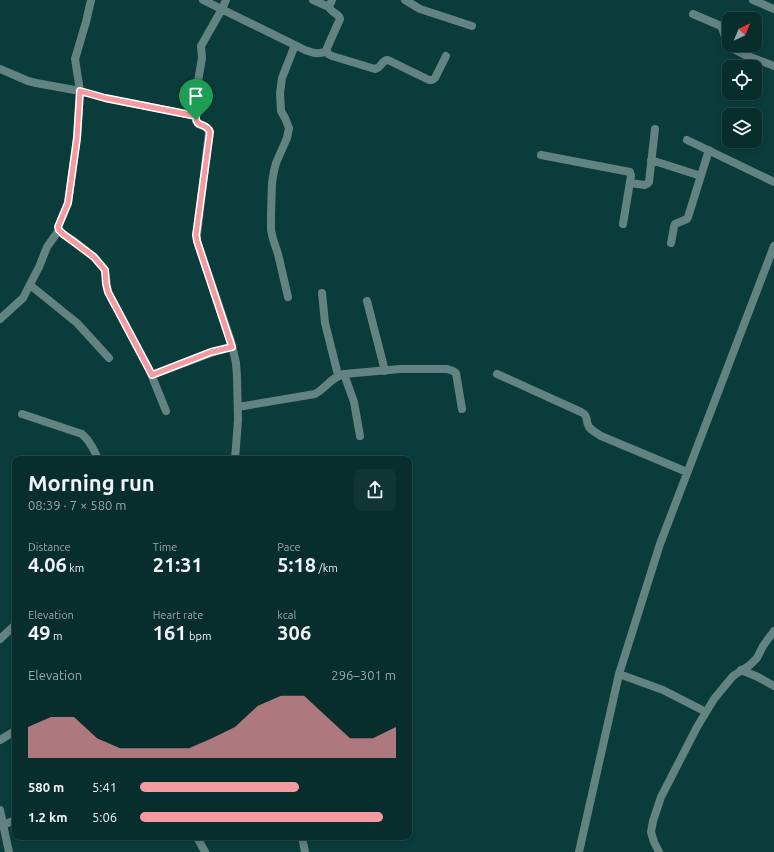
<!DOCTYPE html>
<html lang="en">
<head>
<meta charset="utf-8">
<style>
	:root { --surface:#082d2d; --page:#113535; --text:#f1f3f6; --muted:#98a8aa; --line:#294949; --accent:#f49aa1 }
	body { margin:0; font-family:Ubuntu,sans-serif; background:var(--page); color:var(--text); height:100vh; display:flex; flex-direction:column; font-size:15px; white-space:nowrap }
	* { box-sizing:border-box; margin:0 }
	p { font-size:13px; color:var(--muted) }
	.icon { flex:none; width:22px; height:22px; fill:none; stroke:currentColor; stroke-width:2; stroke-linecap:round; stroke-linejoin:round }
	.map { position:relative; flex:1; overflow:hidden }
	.panel { position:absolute; left:12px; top:456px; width:400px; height:384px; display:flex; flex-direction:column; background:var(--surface); border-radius:8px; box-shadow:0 2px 6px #0003,0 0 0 1px var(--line) }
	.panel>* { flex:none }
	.needle { width:26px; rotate:43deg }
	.controls { position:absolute; left:722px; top:12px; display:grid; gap:8px }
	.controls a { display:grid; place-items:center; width:40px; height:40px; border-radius:8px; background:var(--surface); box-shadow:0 2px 6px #0003,0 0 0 1px var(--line); font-size:20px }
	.pin { position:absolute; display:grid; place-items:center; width:34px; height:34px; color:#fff; margin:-41px -17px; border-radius:50% 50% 50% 0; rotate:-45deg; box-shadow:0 0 4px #0007 }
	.pin .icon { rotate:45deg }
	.round { display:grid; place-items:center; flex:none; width:42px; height:42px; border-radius:8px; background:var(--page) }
	.head { display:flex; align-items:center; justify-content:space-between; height:68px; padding:0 16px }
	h1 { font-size:22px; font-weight:700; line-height:30px }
	.stats { display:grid; grid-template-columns:repeat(3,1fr); gap:6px; height:68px; padding:4px 16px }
	.stats div { display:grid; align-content:center }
	.stats b { font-size:20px; font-weight:700 }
	.stats small { font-size:11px; font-weight:400 }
	.stats p { font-size:11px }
	.chart { height:112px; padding:8px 16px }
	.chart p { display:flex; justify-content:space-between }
	.chart svg { width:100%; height:72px; margin-top:4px; fill:var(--accent); opacity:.7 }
	ul { padding:0 16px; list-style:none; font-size:13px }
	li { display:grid; grid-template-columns:64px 48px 1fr; align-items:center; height:30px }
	li i { height:10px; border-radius:5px; background:var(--accent) }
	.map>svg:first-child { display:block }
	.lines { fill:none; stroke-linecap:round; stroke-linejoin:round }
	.street { stroke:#638382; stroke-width:8 }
	.route-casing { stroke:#fff; stroke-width:8 }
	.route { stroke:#f49aa1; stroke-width:5 }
</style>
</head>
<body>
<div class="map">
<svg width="774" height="852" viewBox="0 0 774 852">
	<rect width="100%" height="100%" fill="#0a3c3c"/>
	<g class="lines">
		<path class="street" d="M91 0 86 22 75 59 80 91 77 138 68 203 58 227 59 230 63 234 74 241 94 257 105 270 108 292 149 369 166 411
			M203 0 305 50C314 53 317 55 327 51
			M226 0 222 9 201 46 202 58 197 87 196 120 198 124C203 126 207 126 209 132L197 235V241L231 341 236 363 237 376 238 420 235 459
			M313 0 329 7
			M332 0 329 7C331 13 339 13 340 19L327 48V51L328 54 332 56 375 69C382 68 381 60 388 60L429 80H432L435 78 446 56
			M405 0 420 9 472 26
			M753 0 774 9
			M693 14 721 26C725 32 724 39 728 44 735 53 762 61 774 66
			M0 69 28 81 36 83 80 91 105 98 196 116
			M687 140 774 182
			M541 155 630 172 631 176 623 224
			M651 160 701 176
			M630 183 645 185 647 184 649 182 655 129
			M671 243 674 227 675 224 687 219 688 217 709 150
			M30 285 77 323 109 358
			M322 293 325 323 338 375
			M288 297 278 254 273 239 271 230V214L272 183 274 171 276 163 287 138 289 128 285 118 281 111 280 93 282 78 295 45
			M367 301 385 371
			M0 319 23 298 39 267 47 247 59 230
			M344 374 354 402 360 436
			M497 374 581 412C589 416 585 420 589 427 592 431 597 433 601 436L687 472
			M152 375 211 353 232 347
			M238 407 315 394C326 388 331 377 344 374L400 369H447L453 371 456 373 462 409
			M22 414 82 434C90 441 94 450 98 459
			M0 639 15 625
			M741 670 758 677 774 686
			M619 674 663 690 706 712
			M0 740 15 731
			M0 810 9 852
			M3 825 15 820
			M197 837 205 852
			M302 837 305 852
			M579 852 619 674 660 544 774 246
			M659 852 654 842 651 832 653 821 661 797 697 727 714 699 733 676 750 665 757 658 763 646 774 631"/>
	</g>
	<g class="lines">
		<defs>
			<path id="route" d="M80 91 105 98 196 116C195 128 206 122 210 132L196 235 197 241 232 347 211 352 152 375 108 292 106 284 105 270 94 257 74 242 63 234 59 230 58 227 68 203 77 138Z"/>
		</defs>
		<use href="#route" class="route-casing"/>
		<use href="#route" class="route"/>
	</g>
</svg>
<div class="controls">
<a><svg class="needle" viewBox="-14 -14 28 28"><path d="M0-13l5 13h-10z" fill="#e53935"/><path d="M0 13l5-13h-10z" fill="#98a8aa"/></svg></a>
<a><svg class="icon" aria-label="locate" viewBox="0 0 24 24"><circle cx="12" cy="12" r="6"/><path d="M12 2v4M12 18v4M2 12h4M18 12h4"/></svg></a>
<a><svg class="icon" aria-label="layers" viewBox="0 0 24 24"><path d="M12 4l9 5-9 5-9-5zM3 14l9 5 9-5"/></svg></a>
</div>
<div class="pin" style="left:196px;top:120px;background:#1e9e55"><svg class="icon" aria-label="arrive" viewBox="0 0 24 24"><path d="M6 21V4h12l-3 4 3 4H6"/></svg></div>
<section class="panel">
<div class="head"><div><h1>Morning run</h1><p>08:39 · 7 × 580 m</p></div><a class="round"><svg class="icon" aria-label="share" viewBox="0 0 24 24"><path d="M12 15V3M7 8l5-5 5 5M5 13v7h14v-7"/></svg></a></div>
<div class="stats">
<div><p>Distance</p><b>4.06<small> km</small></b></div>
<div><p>Time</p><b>21:31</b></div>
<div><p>Pace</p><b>5:18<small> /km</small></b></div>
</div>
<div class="stats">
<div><p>Elevation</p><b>49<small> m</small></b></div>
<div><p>Heart rate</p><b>161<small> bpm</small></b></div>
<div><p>kcal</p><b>306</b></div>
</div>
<div class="chart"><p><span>Elevation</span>296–301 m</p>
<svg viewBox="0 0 160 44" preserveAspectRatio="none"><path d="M0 44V25L10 19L20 19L30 32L40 38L50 38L60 38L70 38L80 32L90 25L100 12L110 6L120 6L130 19L140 32L150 32L160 25V44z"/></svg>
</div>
<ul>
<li><b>580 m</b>5:41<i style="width:62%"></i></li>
<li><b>1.2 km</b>5:06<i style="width:95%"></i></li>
</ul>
</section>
</div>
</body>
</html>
